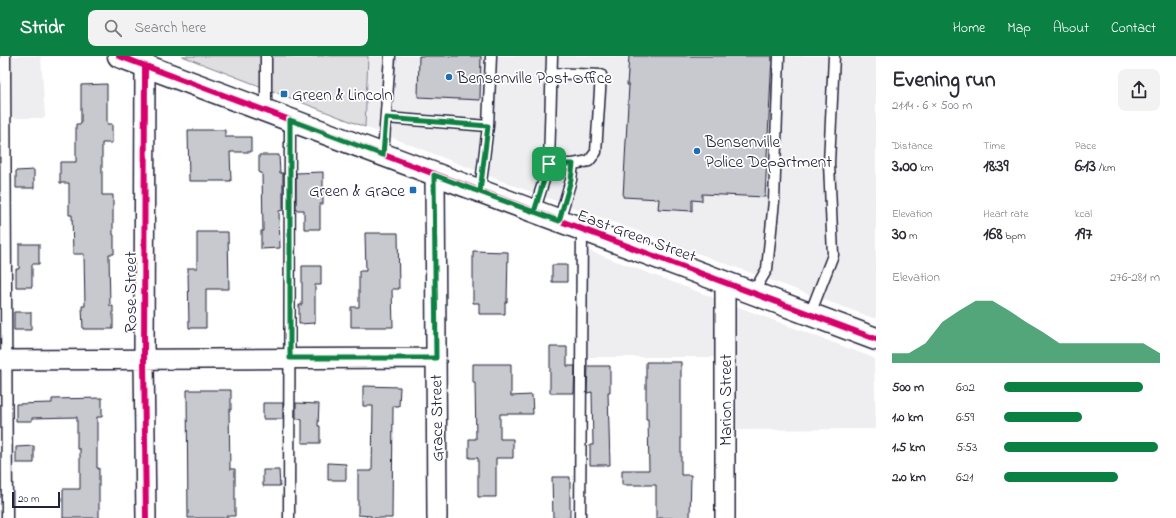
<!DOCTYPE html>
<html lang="en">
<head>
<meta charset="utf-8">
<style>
	:root { --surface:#fff; --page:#f2f2f3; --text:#2b2b33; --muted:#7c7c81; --accent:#0b8043 }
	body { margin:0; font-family:"Indie Flower",sans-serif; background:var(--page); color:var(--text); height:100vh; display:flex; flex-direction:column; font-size:15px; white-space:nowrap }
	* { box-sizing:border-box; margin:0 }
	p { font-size:13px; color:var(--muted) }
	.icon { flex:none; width:22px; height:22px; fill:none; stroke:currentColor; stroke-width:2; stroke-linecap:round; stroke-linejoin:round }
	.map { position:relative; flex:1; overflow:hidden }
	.sheet { display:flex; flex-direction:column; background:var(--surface); width:300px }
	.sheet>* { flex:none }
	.scale { position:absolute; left:12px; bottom:10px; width:48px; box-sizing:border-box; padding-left:4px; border:2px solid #22223b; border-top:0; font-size:11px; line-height:14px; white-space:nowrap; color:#22223b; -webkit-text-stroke:3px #fff; paint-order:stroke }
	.pin { position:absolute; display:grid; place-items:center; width:34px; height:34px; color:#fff; margin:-17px; border-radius:8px; box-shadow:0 2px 6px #0006 }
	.round { display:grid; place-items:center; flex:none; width:42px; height:42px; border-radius:8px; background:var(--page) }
	.headline { display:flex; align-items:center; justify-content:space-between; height:68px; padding:0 16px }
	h1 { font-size:22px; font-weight:800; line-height:30px }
	.stats { display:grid; grid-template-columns:repeat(3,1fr); gap:6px; height:68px; padding:4px 16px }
	.stats div { display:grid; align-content:center }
	.stats b { font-size:17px; font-weight:800 }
	.stats small { font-size:11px; font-weight:400 }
	.stats p { font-size:11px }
	.chart { height:112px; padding:8px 16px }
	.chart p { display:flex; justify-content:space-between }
	.chart svg { width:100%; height:72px; margin-top:4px; fill:var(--accent); opacity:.7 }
	ul { padding:0 16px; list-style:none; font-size:13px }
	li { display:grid; grid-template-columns:64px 48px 1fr; align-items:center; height:30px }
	li i { height:10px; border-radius:5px; background:var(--accent) }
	header { display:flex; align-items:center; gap:24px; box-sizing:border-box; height:56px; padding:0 20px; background:var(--accent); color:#fff }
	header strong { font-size:19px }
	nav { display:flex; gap:22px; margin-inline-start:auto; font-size:14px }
	.search { width:280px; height:36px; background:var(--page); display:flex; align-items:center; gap:10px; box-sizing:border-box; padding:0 14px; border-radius:8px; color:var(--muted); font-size:15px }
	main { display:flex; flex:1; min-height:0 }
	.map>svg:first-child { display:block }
	.built { fill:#eeeef1 }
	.green { fill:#dfdfe2; stroke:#80808e }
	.building { fill:#c8c8cf; stroke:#22223b }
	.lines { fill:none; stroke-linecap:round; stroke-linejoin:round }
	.service-casing { stroke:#22223b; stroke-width:13 }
	.minor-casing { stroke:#22223b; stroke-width:22 }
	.tertiary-casing { stroke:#22223b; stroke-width:25 }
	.service { stroke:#fff; stroke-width:10 }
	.minor { stroke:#fff; stroke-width:19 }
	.tertiary { stroke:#fff; stroke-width:22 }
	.cycleway-casing { stroke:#fff; stroke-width:8 }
	.cycleway { stroke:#d6006c; stroke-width:6 }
	.route-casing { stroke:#fff; stroke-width:8 }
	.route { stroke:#0b8043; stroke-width:5 }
	.poi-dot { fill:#1f6fb2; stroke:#fff; stroke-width:1.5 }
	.labels { text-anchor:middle; stroke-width:3.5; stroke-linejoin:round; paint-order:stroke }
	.poi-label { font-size:17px; fill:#22223b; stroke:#fff; text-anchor:start }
	.street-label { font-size:17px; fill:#22223b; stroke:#fff }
</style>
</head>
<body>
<header>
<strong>Stridr</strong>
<div class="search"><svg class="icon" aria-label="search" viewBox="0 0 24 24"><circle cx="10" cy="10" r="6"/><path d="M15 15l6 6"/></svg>Search here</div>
<nav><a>Home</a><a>Map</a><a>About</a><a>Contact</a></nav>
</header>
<main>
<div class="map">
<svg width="876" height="462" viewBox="0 0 876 462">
	<rect width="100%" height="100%" fill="#fff"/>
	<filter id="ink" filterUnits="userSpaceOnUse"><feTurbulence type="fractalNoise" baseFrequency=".025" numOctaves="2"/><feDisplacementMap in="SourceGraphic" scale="8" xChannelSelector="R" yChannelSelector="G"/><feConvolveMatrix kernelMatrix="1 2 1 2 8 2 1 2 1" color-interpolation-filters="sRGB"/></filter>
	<g filter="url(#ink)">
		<path class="built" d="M0 0H41L45 62H3V100H0Z
			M368 0H876V263L515 130 365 71Z
			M579 191 874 302 876 373 722 374 723 301H578Z"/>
		<path class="green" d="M182 0H368L365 71Z"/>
		<path class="building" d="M419 0H481L480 44 418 41Z
			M629 0H772L765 141 702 138V145L692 144V155L658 153 659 143 623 141 629 29H627Z
			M107 28V68H112V87H102V139H113V179H114V198H109L110 250H113V273H83L82 250H85L84 198H73L72 159H69V127H60V106H76V68H81V29Z
			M188 74H225V81H251V96H230L231 125H189Z
			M259 99H279L280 117H283V154L279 155 280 192 261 193V175H263L262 117H259Z
			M34 114V132H16V115Z
			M323 116V148H320V173H304V154H296V117Z
			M197 176H228L229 233H206V272H189L188 212H197Z
			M365 177H398L399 233H392L393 271H351V251H359V215H366Z
			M19 188H39V208H32V231H16V213H19Z
			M473 195 508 196 507 246H505V258H479V247H473Z
			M552 209H567V226H552Z
			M302 210H321V229H315V267L299 268V249H302Z
			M14 256H31V274H14Z
			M550 291H567V310H575L574 337H550Z
			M646 306H681V419H691L690 462H656V429H622V414H649L648 363H646Z
			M473 308H511V340L532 339 533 358H500V383H513V402H496V441H478V402H469V383H476L475 327H473Z
			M588 310H610V336H608L610 409H590V389H593L592 336 587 337Z
			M363 330 400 331 399 350H393L392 462H371V460L358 459V415H372L373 350H363Z
			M187 334H231V354H229L230 413H235V460H226V462H188Z
			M102 342V361H97V412H99V462H63V433H80V393H77V361L32 362V365H16V348L52 347V343Z
			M263 347H283V363H263Z
			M296 347 319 348 318 370H320V387H302V364H301V363H296Z
			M34 390V407H16V391Z
			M328 407 346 408V424H328Z
			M263 414H279L280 430H263Z
			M552 421H570V462H553Z"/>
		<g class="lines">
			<defs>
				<path id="service" d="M5 0 7 462
					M551 17 601 19 596 96 589 105 573 108H549L552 0
					M266 55V0
					M386 62 488 70
					M383 99 390 0
					M480 135 488 70 491 0
					M534 156 549 108
					M559 165 571 124 573 108
					M753 237 767 213 774 145 779 0
					M810 258 833 199 829 107 834 0
					M289 462 290 64
					M580 462 582 173"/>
				<path id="minor" d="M145 10 144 304 146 462
					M435 119 437 462
					M0 304 436 302
					M725 462V227"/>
				<path id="tertiary" d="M119 0 876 283"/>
			</defs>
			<use href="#service" class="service-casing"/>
			<use href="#minor" class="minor-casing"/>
			<use href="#tertiary" class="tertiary-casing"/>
			<use href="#service" class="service"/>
			<use href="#minor" class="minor"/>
			<use href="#tertiary" class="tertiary"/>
			<defs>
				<path id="cycleway" d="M119 0 876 283
					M145 10 144 304 146 462"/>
			</defs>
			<use href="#cycleway" class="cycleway-casing"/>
			<use href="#cycleway" class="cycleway"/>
		</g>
	</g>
	<g class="lines" filter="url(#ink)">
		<defs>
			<path id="route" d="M549 108 534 156 434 119 436 302H290V64L383 99 386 62 488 70 480 136 559 165 571 124 573 108H549"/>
		</defs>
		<use href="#route" class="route-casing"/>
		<use href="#route" class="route"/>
	</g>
	<g class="poi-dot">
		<circle cx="449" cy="21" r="4"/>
		<rect x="280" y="34" width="8" height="8" rx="2"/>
		<circle cx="697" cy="95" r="4"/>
		<rect x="409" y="130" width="8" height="8" rx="2"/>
	</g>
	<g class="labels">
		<g class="poi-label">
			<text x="457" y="27">Bensenville Post Office</text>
			<text x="292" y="44">Green &amp; Lincoln</text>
			<text x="705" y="91">Bensenville<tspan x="705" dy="20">Police Department</tspan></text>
			<text x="405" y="140" text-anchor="end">Green &amp; Grace</text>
		</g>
		<g class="street-label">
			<text transform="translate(637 179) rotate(20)" y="6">East Green Street</text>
			<text transform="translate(130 236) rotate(-90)" y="6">Rose Street</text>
			<text transform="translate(725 344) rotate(-90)" y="6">Marion Street</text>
			<text transform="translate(436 362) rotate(-91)" y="6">Grace Street</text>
		</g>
	</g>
</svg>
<div class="scale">20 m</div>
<div class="pin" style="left:549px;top:108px;background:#1e9e55"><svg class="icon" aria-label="arrive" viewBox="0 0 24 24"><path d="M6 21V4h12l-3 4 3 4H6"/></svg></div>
</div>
<section class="sheet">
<div class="headline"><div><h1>Evening run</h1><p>21:14 · 6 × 500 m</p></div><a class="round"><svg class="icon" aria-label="share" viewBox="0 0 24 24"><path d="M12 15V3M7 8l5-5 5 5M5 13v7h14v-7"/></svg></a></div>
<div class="stats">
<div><p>Distance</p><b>3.00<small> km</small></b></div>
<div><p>Time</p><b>18:39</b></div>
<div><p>Pace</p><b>6:13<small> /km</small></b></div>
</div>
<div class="stats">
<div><p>Elevation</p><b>30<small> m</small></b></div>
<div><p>Heart rate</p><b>168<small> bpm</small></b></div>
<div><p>kcal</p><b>197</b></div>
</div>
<div class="chart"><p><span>Elevation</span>276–281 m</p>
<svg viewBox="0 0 160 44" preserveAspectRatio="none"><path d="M0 44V38L10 38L20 32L30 19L40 12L50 6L60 6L70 12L80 19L90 25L100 32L110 32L120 32L130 32L140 32L150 32L160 38V44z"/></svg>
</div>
<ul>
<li><b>500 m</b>6:02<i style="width:89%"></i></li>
<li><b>1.0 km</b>6:59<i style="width:50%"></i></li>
<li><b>1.5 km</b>5:53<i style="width:99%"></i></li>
<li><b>2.0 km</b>6:21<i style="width:73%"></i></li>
</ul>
</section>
</main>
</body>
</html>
